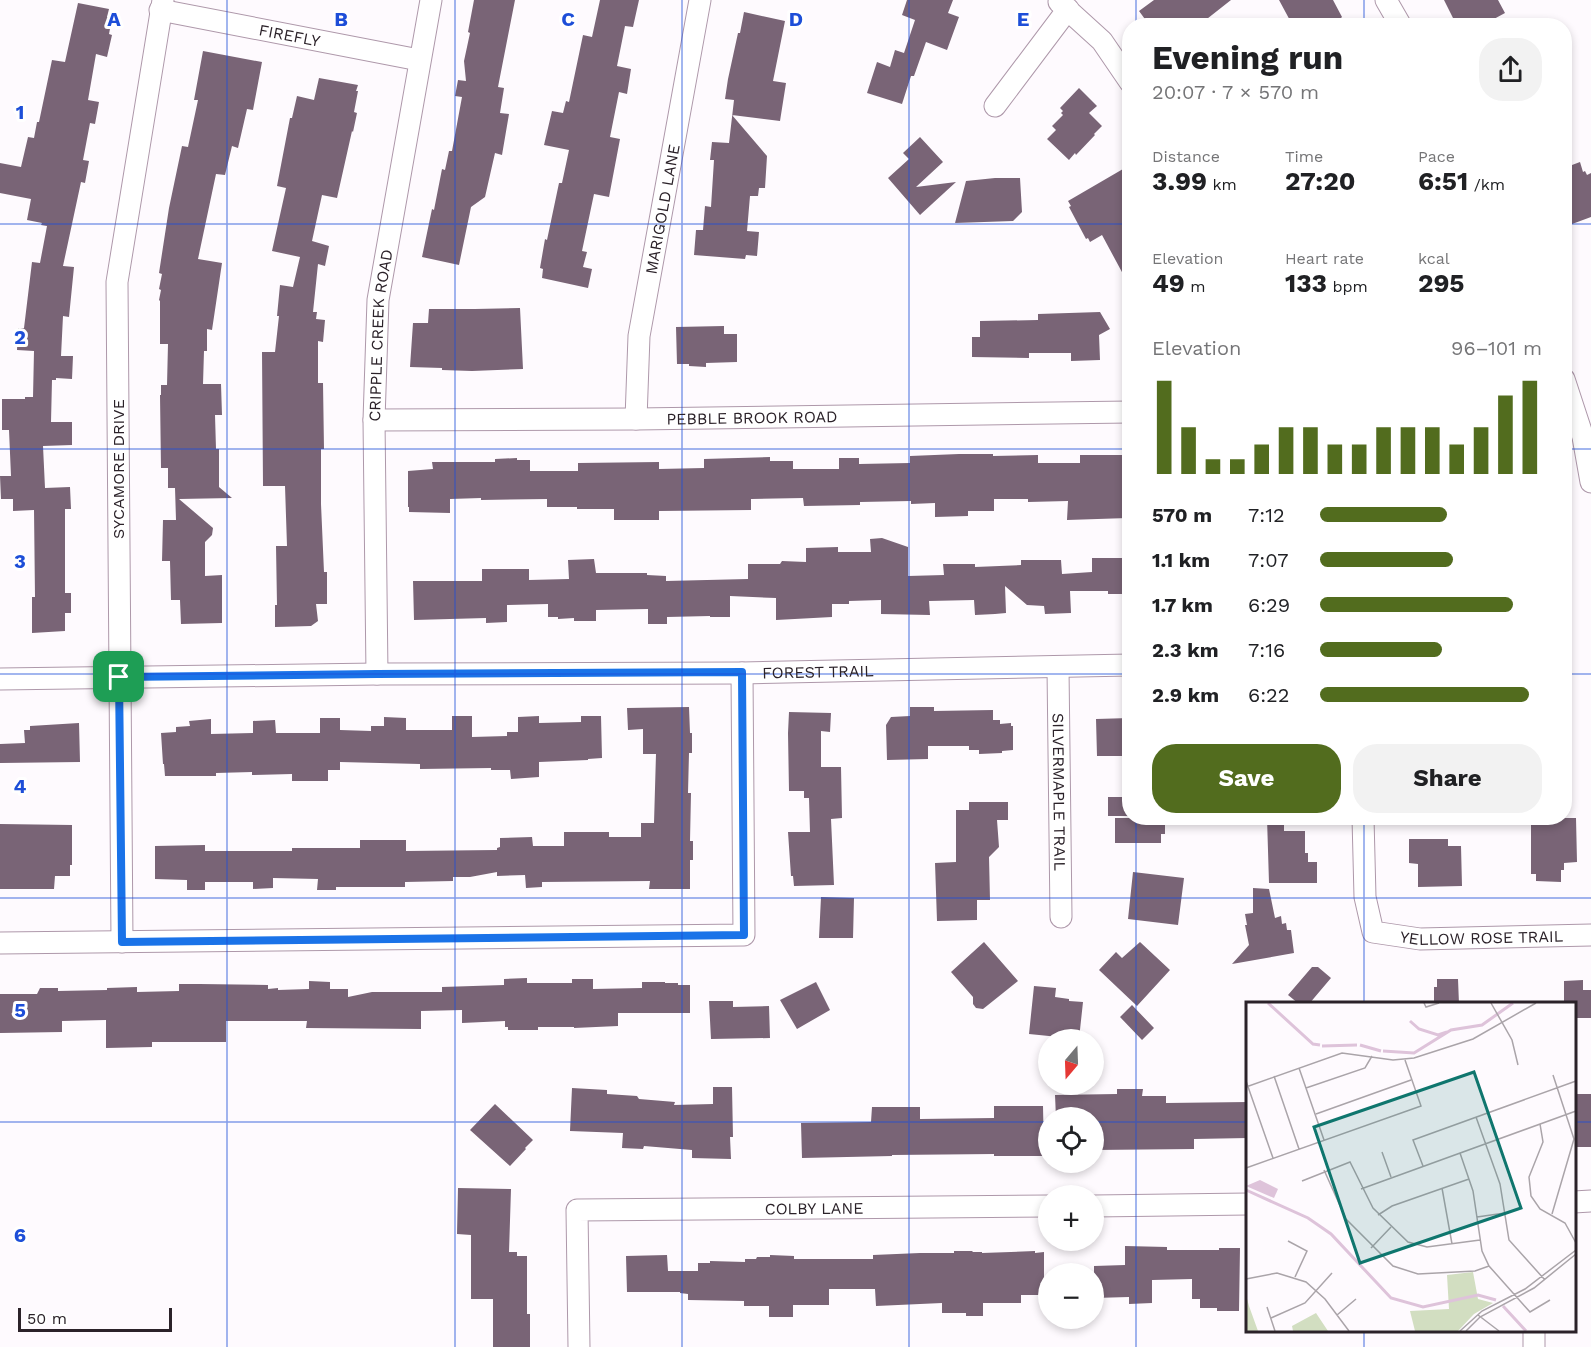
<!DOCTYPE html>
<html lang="en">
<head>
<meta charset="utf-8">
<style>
	:root { --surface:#fff; --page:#f2f2f2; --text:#202124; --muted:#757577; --accent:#526c1e }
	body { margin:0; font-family:"Work Sans",sans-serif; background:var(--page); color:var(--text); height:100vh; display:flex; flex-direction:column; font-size:22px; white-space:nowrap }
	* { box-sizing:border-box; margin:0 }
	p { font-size:20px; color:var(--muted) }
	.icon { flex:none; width:33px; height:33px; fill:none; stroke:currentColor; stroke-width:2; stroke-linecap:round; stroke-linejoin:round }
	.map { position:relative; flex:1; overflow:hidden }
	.details { position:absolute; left:1122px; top:18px; width:450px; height:807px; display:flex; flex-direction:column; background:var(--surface); border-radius:24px; box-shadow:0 3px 9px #0003 }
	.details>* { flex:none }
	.needle { width:39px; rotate:199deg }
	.tools { position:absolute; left:1038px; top:1029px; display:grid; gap:12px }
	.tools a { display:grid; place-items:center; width:66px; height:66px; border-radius:50%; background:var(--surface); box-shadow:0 3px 9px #0003; font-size:30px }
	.scale { position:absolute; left:18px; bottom:15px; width:154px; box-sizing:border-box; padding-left:6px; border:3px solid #2b2229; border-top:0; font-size:16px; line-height:21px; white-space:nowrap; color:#2b2229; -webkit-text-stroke:4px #fff; paint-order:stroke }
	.pin { position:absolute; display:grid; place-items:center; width:51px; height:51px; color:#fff; margin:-26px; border-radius:12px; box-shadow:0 3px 9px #0006 }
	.round { display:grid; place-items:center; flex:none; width:63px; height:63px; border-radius:24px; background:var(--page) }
	.headline { display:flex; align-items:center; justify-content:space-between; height:102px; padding:0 30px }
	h1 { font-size:33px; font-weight:700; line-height:45px }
	.figures { display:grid; grid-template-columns:repeat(3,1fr); gap:9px; height:102px; padding:6px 30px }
	.figures div { display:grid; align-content:center }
	.figures b { font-size:26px; font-weight:700 }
	.figures small { font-size:16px; font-weight:400 }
	.figures p { font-size:16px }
	.chart { height:168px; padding:12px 30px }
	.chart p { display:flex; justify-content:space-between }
	.chart svg { width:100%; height:108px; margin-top:6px; stroke:var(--accent); stroke-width:6 }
	.action { display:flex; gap:12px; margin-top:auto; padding:12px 30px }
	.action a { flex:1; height:69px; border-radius:24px; background:var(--accent); color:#fff; font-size:24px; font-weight:700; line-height:69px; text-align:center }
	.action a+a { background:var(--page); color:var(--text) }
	ul { padding:0 30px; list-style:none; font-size:20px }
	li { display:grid; grid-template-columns:96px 72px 1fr; align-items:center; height:45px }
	li i { height:15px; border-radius:8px; background:var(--accent) }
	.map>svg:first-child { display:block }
	.building { fill:#796476 }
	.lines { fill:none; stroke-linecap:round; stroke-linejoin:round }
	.minor-casing { stroke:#ae98aa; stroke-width:23 }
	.minor { stroke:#fff; stroke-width:21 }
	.route-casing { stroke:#fff; stroke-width:12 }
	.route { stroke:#1a73e8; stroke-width:8 }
	.grid { fill:none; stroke:#1d4ed8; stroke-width:1.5; stroke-opacity:0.55 }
	.labels { text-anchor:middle; stroke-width:6; stroke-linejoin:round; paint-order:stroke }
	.street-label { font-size:16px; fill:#2b2229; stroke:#fff }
	.inset-river { fill:none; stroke:#dec3da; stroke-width:3 }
	.inset-road { fill:none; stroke:#aaa4a9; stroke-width:1.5 }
	.view { fill:#0f766e; fill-opacity:0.15; stroke:#0f766e; stroke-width:3 }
	.inset-edge { fill:none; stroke:#2b2229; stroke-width:3 }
	.grid-label { font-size:20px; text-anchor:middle; font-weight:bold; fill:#1d4ed8; stroke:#fff; stroke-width:6; stroke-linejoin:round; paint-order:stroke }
</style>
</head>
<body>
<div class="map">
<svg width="1591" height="1347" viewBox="0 0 1591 1347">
	<rect width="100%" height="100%" fill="#fefafe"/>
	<path class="building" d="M474 0H515L498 87 504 88 500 113 509 114 502 155 495 153 485 197 471 207 459 265 422 257 432 209 434 210 442 169 445 170 449 151H452L462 97 455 96 458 80 466 81 464 61 470 33 468 32Z
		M600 0H639L633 27 625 26 617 66 631 69 627 94 619 92 610 137 620 139 609 197 594 194 582 251 587 252 583 267 592 269 588 288 542 278 543 269 540 268 545 239 547 240 559 183H562L569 150 544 145 552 111 563 113 566 101 569 102 583 35 592 37Z
		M907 0H953L948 13 959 17 947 50 926 42 914 76H911L902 104 867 93 877 62 890 67 895 50 904 53 915 20 902 15Z
		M1154 0H1231L1198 26H1150L1139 11Z
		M1279 0H1333L1342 17 1340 19 1344 26H1293Z
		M1444 0H1498L1505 13 1481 26H1457Z
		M78 3 109 9 107 17 112 18 109 34 112 35 107 57 96 54 88 100 99 102 95 124 90 123 83 160 89 161 85 183 81 182 63 266 74 267 69 317 63 316 61 356H73L72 379 56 378V380H52L51 422H72V445L43 446 45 488 70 487 71 509H65V593H71V613H65V631L32 633V597H35L34 510 13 511V499H1L0 476H11L9 430H2V399H25V397H33L34 351 17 350 18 328H24L32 262 40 263 47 226 41 225 42 223 27 220 31 199 0 193V163L21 167 28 137 34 138 37 122H39L52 60 65 62Z
		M744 12 785 21 773 81 786 83 780 121 732 115 767 156 765 188H759L758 196H750L747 231 759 232 757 256 746 255 745 259 694 255 696 230H703L705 206 711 207 714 160H710L712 142 729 143 734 100 725 99 728 79 738 33H740Z
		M203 51 262 62 253 110 247 109 238 148 232 146 225 175 216 174 198 259 222 263 212 330 207 329V351H204L203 384H221L222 415H215L216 449H219V487L232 498 179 499 213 528 212 535 205 542V576L222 575V623L181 624 180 600H171L170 561H162L163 520H176L175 488H168V468H161L160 395H161V385H167L168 344H160V301L159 300 161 290 159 289 162 274 159 273 169 208 182 146 188 147 198 100H194Z
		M319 78 358 85 356 91H358L354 112 357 113 353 132 352 131 337 198 322 195 312 241 329 246 325 266 318 264 313 312H317L316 319 325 320 323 342 318 341V383H323L324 449H321V504L324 572H327V604H316L318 621 311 626 275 627V605H277L276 546H287L285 486H263L262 352H275L279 316H277L280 285 293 287 300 257 272 251 286 188 277 186 290 118H292L297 96 314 100Z
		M1079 88 1097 106 1089 113 1102 126 1094 134 1095 135 1076 155 1075 153 1069 160 1047 139 1056 130 1052 126 1063 115 1061 113 1063 111 1060 108Z
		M920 137 943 162 916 187 956 182 920 215 888 178 909 159 903 153Z
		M1580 162 1583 172 1585 171 1587 175 1591 173V217L1564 227V168Z
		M1123 169 1130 180V287L1102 235 1090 242 1088 238 1086 239 1069 207 1071 206 1068 201Z
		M995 178H1020L1022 212 1013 221 955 223 966 181Z
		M520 308 523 369 472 371 442 370V368L410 367 413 323H428L429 309H475Z
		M1100 312 1110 329 1099 335 1100 360 1071 361V353H1029V358L972 357V337H980V321L1038 320V314Z
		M724 326V334H737V362L706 363V367L689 366V364H677L676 327Z
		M959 454H993V456L1038 455V463H1080V455H1127L1128 518 1067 520 1068 501 1028 502V499H994V511H968V516L935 517V503L911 504V501L860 502V505L804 506 803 498 751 499V510L659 511V520H614V509H577V507H547V499L481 500V498L450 499V513L409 512V507H408V471L433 469 432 462H495V459L517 458V460H530V471H578V463L659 462V469L704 468V459L770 457V461H793V469H839V458H859V464L910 463V456Z
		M882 538 908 547V576L944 575 943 564H975V567L1021 565V560H1061L1062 574 1092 572V558H1130V594H1108V591H1070L1071 613 1045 614 1044 606 1027 605 1005 586 1006 613 995 614 975 615 974 600 929 601 930 615 881 614V600L849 601V604H832V617L776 620V598L730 596V617H710V616L667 617V624H648V609L596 610V621H574V618L558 619V617H548V604L507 605V622L486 623V618L414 620 413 581H482V569H529V580L569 579 568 560 594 559 596 573H647V575L666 576V581L748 579V564H780L782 561 806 562V548L838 547V552H871L870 539Z
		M689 707 690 733H692V753H689L688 793H691L690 841H693V860H690V889H649L650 881 542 882V887L526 888 525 875 497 876V872L470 877H453V881L405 882V887H336V890H317L318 879 273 878V888L253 889V882H205V890H187V880L155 879V846L205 845V851H292V848H360V840H406V851L497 850V848L500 847V838L532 837 533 846H564V832H609V837H641V823H654L656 754H643V729L628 730 627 708Z
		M910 707H934V711L993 710V720H1000V724L1011 723V726H1013V750L1002 751V753L979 754V750H969V746H928V759L887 760 886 725 891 717 910 716Z
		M789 712 831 713 830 732 821 731V767H841L842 818 831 819 834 885 794 886 793 876H791L788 832H810L809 798H804V791H789L788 733Z
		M452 716H472V737L507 736V732H518V717L539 716V723L581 722V716H601L602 758 588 759V760L539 762V777L511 779 510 770H491V768L420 769V764L340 762V770H328V781H292V774L252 775V772L216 773V776H165L164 764H163L161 733 176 732V727L190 726 189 721 211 719V734L253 733V721L275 720 276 733H320V718H340V730L371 731V726H384V717L406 718V730H452Z
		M1130 718V756H1097L1096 719Z
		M79 723 80 762 0 763V744L25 743 24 730H30V726Z
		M1108 797H1130V816H1108Z
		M969 802H1008V820H997L999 847 989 857 990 900H977V920L937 921 935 863 956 862V810H969Z
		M1115 818H1158V819H1165V834H1161V843H1115Z
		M1267 818H1284V831H1305V853H1308V862H1317V883H1269Z
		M1531 818H1576L1577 862 1564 863V870H1561V882L1536 881V874H1531Z
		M0 824 72 825V865H70V876H55L54 889H0Z
		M1409 839H1448V846H1461L1462 886 1418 887V864L1409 863Z
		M1133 872 1184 878 1178 925 1128 919Z
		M1253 888 1269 889 1275 918 1281 916 1282 924 1286 923 1287 930H1291L1294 953 1232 964 1249 945 1245 925H1247L1245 914 1253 913Z
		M821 897 854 898 853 938H819Z
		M984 942 1018 981 983 1009 976 1008 973 1004V997L951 972Z
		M1140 942 1170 970 1137 1006 1099 970 1116 952 1122 958Z
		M1312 967H1318L1331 978 1309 1004H1299L1288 995Z
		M527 978V983H572V979H593V989L642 988V982H665V983H678V985H690V1013H618V1026L574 1028V1027H538V1030H508V1027H505V1021L462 1023V1010L421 1011V1029L306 1028 307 1021H226V1042H152V1047L106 1048V1020L62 1021V1032L0 1033V994H37L40 988H58V991L107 990V988L137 987V992L179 991V984H199L268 985V989L278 988V990L309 989V981L330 982V989H348V997L372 992H442V987L504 985V979Z
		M1437 979H1458L1459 1004H1434V987H1437Z
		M1583 980V990H1591V1018H1575V1004H1564V981Z
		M816 982 830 1010 797 1029 780 1000Z
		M1034 986 1056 988 1055 997 1069 999V1001L1083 1002 1079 1039 1029 1034Z
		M709 1001H733V1007L769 1006 770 1038 711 1039Z
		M1132 1005 1154 1028 1142 1040 1120 1017Z
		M713 1087H732L733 1137H730L731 1159 692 1158V1150L644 1146 643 1149 622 1148 623 1133 570 1131 572 1088 607 1090V1094L637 1096 639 1099 675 1102 674 1105 713 1104Z
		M1117 1089H1143L1142 1096H1166V1103L1248 1102V1138L1194 1139V1149L1094 1150V1118H1056L1055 1095 1117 1094Z
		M1575 1094H1591V1147H1575Z
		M495 1104 533 1140 525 1148 526 1149 510 1166 470 1130Z
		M994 1106H1043L1044 1156H994V1154L892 1155V1156L802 1158 801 1123 871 1122 872 1107H920V1119L994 1118Z
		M458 1188 511 1189 509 1252H517V1256H527V1314H530V1347H493V1299H471V1235L457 1234Z
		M1125 1246 1167 1247V1250H1219V1248H1240L1239 1311H1217V1308H1200V1299H1192V1279L1152 1280V1303L1129 1304V1297L1094 1298V1266L1125 1265Z
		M954 1251H972L973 1252H982V1253L1035 1251V1253L1044 1252V1295H1021V1303H983V1316H966V1313H942V1303L876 1306 875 1289H829V1305H793V1317H769V1306H744V1301L688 1300V1294L680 1293V1292H627L626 1256 667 1255 668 1271H698V1263H710V1261L745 1262V1259H756L757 1257H770V1255L794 1256V1259H873V1255L920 1253H954Z"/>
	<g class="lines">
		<defs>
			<g id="minor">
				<path d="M1386 0 1401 26"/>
				<path d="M1059 2 1102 41 1130 82"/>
				<path id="s1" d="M160 10 419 60"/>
				<path d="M995 106 1068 9"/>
				<path d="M1564 379 1583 437 1591 482"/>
				<path id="s2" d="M636 419 639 336 700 0"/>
				<path id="s3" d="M374 420 636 419 1130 412"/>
				<path id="s4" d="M1058 668 1061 917"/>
				<path id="s5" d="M377 674 374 420 378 300 431 0"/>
				<path id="s6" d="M0 679 377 674 742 673 1130 665"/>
				<path id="s7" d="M1363 818 1365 897 1373 932 1420 939 1591 935"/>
				<path d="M122 942 117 282 163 0"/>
				<path d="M0 943 744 935 742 673"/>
				<path d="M1574 1202 1591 1201"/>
				<path d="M1094 1206 1248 1204"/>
				<path id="s8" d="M579 1347 577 1210 1048 1206"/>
				<path d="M1534 1347V1330"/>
			</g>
		</defs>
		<use href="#minor" class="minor-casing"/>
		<use href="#minor" class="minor"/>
	</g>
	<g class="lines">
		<defs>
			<path id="route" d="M742 672 744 935 122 942 119 677 377 674Z"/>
		</defs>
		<use href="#route" class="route-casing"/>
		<use href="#route" class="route"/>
	</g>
	<path class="grid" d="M227 0V1347M455 0V1347M682 0V1347M909 0V1347M1136 0V26M1364 0V26M0 224H1130M1564 224H1591M0 449H1130M1564 449H1591M0 674H1130M1564 674H1591M1136 818V1347M1364 818V1004M0 898H1591M0 1122H1048M1094 1122H1248M1574 1122H1591M1364 1330V1347"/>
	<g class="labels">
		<g class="street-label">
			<text dy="6" stroke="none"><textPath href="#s1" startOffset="132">FIREFLY</textPath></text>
			<text dy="6" stroke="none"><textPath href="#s2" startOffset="212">MARIGOLD LANE</textPath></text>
			<text dy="6" stroke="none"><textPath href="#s5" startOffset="339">CRIPPLE CREEK ROAD</textPath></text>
			<text dy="6" stroke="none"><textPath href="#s3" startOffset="378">PEBBLE BROOK ROAD</textPath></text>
			<text transform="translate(118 469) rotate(-90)" y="6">SYCAMORE DRIVE</text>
			<text dy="6" stroke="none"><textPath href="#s6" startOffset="818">FOREST TRAIL</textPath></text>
			<text dy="6" stroke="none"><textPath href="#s4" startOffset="124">SILVERMAPLE TRAIL</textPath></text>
			<text dy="6" stroke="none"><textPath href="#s7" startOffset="224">YELLOW ROSE TRAIL</textPath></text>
			<text dy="6" stroke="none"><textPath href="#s8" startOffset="374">COLBY LANE</textPath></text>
		</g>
	</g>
	<g transform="translate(1246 1002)">
		<rect width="330" height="330" fill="#fefafe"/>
		<path d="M227 270 232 297 247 301 228 312 212 329H169L164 309 203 307 201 273ZM0 293 3 304 12 329H0ZM70 311 82 329H47L46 324Z" fill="#d2dec1"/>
		<path d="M14 178 32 187 28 196 0 184Z" fill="#dec3da"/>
		<path class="inset-river" d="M22 1 67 42 74 43M164 19 173 27 192 33 201 30M114 43 135 49M76 44 111 43M137 49 168 51 205 28 236 23 267 1M0 188 62 216 85 232 145 296 177 305 232 293 250 298M257 304 280 329"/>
		<path class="inset-road" d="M178 1 180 5 193 1M245 1 266 38 272 63M53 66 78 138M28 74 53 147M0 79 27 156M0 85 96 51 147 58 168 56 227 37 290 1M60 86 119 66 126 54M70 112 165 78M230 115 254 182 263 238 299 278M294 122 297 140 283 175 285 194 294 207 319 221 330 241M136 150 145 175M214 151 227 189 236 249 243 264 284 310 304 298M177 164 167 138 330 79M0 166 175 104 159 58M78 168 100 217 147 264 172 272 229 269 243 264M56 179 104 160 127 206 162 240 181 245 234 238M196 186 206 242M115 187 330 109M306 212 328 137 307 73M132 213 146 204 223 177M231 215 259 211M42 239 61 249 49 275M125 246 145 225M0 277 31 271 60 280 79 297 103 329M21 305 29 329M91 313 110 297M232 313 253 329M25 316 59 301 86 271M214 329 236 309 279 287 330 248M220 329 234 315 288 286 330 252"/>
		<path class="view" d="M228 70 275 206 114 261 68 125Z"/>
		<rect width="330" height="330" class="inset-edge"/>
	</g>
	<g class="grid-label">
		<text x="114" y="26">A</text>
		<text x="341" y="26">B</text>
		<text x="568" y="26">C</text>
		<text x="796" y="26">D</text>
		<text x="1023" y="26">E</text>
		<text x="20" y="119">1</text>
		<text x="20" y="344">2</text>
		<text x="20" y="568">3</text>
		<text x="20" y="793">4</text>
		<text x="20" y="1017">5</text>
		<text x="20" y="1242">6</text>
	</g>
</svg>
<div class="tools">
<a><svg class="needle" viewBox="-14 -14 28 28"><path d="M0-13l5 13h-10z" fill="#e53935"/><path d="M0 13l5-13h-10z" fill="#757577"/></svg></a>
<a><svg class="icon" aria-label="locate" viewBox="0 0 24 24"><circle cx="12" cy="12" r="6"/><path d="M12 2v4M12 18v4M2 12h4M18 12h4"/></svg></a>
<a>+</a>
<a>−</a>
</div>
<div class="scale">50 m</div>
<div class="pin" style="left:119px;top:677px;background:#1e9e55"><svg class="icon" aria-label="arrive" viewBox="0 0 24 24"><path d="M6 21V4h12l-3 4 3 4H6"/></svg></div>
<section class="details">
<div class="headline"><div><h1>Evening run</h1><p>20:07 · 7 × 570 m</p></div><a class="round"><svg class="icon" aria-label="share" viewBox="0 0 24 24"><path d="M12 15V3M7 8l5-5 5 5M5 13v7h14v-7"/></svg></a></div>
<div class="figures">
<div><p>Distance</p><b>3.99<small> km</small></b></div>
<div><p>Time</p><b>27:20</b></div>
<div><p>Pace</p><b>6:51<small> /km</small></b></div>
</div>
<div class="figures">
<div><p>Elevation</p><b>49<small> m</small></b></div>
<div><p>Heart rate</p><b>133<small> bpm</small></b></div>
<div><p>kcal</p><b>295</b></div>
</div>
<div class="chart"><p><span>Elevation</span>96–101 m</p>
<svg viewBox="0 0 160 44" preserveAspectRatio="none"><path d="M5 44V6M15 44V25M25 44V38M35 44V38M45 44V32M55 44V25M65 44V25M75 44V32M85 44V32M95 44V25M105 44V25M115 44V25M125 44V32M135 44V25M145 44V12M155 44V6"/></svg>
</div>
<ul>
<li><b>570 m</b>7:12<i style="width:57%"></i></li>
<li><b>1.1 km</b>7:07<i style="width:60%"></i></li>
<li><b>1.7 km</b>6:29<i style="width:87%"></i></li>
<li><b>2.3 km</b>7:16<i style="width:55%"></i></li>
<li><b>2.9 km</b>6:22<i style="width:94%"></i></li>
</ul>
<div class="action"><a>Save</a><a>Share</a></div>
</section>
</div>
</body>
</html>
